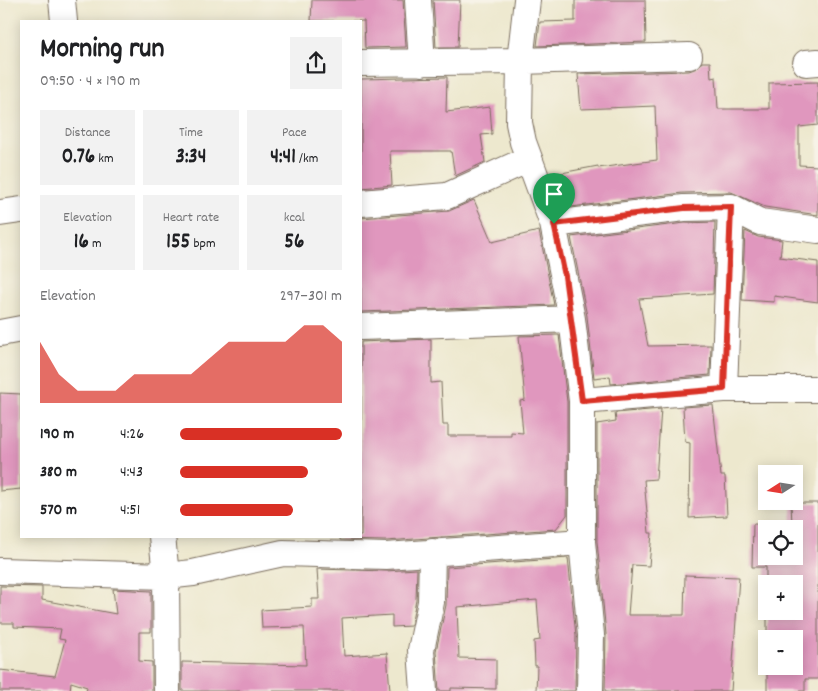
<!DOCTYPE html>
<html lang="en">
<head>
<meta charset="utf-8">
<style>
	:root { --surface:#fff; --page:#f2f2f2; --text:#202124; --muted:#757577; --accent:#d93025 }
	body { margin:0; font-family:Dekko,sans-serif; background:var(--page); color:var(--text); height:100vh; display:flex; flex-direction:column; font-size:19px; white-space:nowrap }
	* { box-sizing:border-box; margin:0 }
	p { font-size:16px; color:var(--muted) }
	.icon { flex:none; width:28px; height:28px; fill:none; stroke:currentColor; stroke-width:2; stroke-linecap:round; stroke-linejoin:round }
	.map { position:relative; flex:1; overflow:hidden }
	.details { position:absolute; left:20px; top:20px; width:342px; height:518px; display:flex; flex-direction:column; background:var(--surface); border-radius:0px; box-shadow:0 2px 12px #0003 }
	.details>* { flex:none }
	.needle { width:32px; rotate:258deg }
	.tools { position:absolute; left:758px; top:465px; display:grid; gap:10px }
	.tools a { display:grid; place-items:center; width:45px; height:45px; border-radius:0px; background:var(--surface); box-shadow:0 2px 12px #0003; font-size:25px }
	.pin { position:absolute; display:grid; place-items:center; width:42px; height:42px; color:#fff; margin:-51px -21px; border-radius:50% 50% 50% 0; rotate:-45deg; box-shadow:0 0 5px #0007 }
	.pin .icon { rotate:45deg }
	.round { display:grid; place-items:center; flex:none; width:52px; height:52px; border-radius:0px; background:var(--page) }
	.summary { display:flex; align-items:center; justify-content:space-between; height:85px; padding:0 20px }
	h1 { font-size:28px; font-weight:800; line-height:38px }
	.stats { display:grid; grid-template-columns:repeat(3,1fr); gap:8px; height:85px; padding:5px 20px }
	.stats div { display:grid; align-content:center; border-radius:0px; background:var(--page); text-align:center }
	.stats b { font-size:21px; font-weight:800 }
	.stats small { font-size:14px; font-weight:400 }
	.stats p { font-size:14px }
	.chart { height:140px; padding:10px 20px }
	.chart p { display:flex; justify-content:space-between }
	.chart svg { width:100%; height:90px; margin-top:5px; fill:var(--accent); opacity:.7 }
	ul { padding:0 20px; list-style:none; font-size:16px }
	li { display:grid; grid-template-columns:80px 60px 1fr; align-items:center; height:38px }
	li i { height:12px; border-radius:6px; background:var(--accent) }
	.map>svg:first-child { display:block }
	.building { fill:#e097be; fill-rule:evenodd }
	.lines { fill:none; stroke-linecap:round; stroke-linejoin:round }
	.street-casing { stroke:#796c5c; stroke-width:28 }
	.street { stroke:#fff; stroke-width:26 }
	.route-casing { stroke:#fff; stroke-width:10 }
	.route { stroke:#d93025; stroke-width:6 }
</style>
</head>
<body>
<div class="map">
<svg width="818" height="691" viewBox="0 0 818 691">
	<rect width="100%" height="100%" fill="#f7f3e8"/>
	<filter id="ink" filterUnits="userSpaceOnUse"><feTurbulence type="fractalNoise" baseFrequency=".02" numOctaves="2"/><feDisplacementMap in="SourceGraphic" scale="10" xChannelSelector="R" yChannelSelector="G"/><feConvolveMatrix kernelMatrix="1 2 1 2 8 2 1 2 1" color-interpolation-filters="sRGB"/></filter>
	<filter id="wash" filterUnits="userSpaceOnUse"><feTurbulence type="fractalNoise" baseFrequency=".0096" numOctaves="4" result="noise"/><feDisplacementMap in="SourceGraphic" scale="20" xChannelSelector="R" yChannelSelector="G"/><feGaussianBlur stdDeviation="1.12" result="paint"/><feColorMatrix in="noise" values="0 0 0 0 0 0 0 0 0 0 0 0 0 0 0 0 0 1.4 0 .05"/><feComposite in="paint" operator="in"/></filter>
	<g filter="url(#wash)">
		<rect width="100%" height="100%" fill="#ede8ce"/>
		<g id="blocks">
			<path class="building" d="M312 0H403L406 47 365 48 364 21H311Z
				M433 0H460L458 47H436Z
				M575 0H645L646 42 537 46 540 22 575 21Z
				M702 62H710L711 78 716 77 718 109H769V83L818 82V125L799 127V165L818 166V215L765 207 731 192 682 193 563 208 556 174 598 166V168L657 160 655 106 581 109 578 74 689 71 697 68Z
				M447 77 446 112 490 107 492 134 481 135 485 162 455 176 451 151H390L392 185 361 188V79Z
				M474 200 492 242 539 231 554 305 361 312V218L449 211Z
				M715 222 713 294 639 299 648 346 711 345 710 375 611 384 610 376 594 378 587 316 571 237 685 223Z
				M745 231 758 237 782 240 780 257 818 262V302L774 296V302L742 300Z
				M559 335 567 402V515L556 529 386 541 340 540V536H361V342L431 339V383L441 382 443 425H448V436H511V432L523 433 520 401 525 400 519 336Z
				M0 393 21 394V489L0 491Z
				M713 405 721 476H725L727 516 689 518 690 443 685 442 683 407Z
				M661 409 656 479 644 480 649 533H652L649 566 632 565 628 615H684L685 575 739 577 731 691H605L606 634 597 541V424L616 421 615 413Z
				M791 503H818V679H805V691H767V666H794V639H767V611H794V584H766V567H752L753 524 792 525ZM766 529H794V556H766Z
				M568 558 576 636 575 691H536L537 666H535L534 641 540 640 537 600 457 607 459 658 496 659V689L451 688V691H439L436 651 446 605 447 567Z
				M317 569 386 571 417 569 416 600 411 626 392 627V615L342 618 344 656 387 653 390 691H182V662L306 665 304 627 262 628 261 610 312 607V599H319Z
				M0 586 42 587V600L116 614 113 589 151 591V632H139V661L152 662V691H86L87 687 71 682 70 691H0V670L55 676 65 640 59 639 61 629 14 627V623H0Z"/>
		</g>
	</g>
	<g filter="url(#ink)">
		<use href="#blocks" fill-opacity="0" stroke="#796c5c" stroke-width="1"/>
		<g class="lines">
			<defs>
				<path id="street" d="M62 0 64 21
					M418 0 422 63
					M361 63 520 61 689 56
					M806 63 818 62
					M361 203 447 196 529 159
					M0 213 21 210
					M553 224 684 208 731 207 760 222 818 230
					M361 327 572 319
					M0 333 21 329
					M724 389 731 207
					M582 401 724 389H818
					M162 536 166 576 167 691
					M582 542 591 635 590 691
					M0 571 166 576 193 573 283 553 386 556 582 542V401L572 319 553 224 523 142 519 123 520 61 527 0
					M424 691 421 650 431 602 432 552"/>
			</defs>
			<use href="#street" class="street-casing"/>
			<use href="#street" class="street"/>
		</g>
	</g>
	<g class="lines" filter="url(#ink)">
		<defs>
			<path id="route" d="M731 207 724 389 582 401 565 276 554 224 684 208Z"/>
		</defs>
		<use href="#route" class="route-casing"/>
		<use href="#route" class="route"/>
	</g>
</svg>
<div class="tools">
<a><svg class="needle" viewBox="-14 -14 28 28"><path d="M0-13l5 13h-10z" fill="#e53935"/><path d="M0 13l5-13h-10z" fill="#757577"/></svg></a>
<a><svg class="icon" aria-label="locate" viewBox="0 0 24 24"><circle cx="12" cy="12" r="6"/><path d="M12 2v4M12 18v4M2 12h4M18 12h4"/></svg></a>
<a>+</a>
<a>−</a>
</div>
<div class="pin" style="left:554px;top:224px;background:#1e9e55"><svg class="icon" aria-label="arrive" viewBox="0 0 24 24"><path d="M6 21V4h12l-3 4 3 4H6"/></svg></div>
<section class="details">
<div class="summary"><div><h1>Morning run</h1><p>09:50 · 4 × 190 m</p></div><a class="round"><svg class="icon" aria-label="share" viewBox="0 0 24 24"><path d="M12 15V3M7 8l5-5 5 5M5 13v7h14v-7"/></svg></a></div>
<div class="stats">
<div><p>Distance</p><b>0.76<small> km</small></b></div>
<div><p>Time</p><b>3:34</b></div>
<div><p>Pace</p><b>4:41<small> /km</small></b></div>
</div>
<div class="stats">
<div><p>Elevation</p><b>16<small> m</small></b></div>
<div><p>Heart rate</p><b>155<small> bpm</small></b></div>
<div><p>kcal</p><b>56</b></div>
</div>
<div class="chart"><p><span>Elevation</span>297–301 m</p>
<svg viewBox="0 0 160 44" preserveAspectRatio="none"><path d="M0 44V14L10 30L20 38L30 38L40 38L50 30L60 30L70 30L80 30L90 22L100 14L110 14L120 14L130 14L140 6L150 6L160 14V44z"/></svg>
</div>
<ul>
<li><b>190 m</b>4:26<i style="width:100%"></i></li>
<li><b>380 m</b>4:43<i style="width:79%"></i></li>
<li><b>570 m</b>4:51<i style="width:70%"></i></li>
</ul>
</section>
</div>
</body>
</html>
